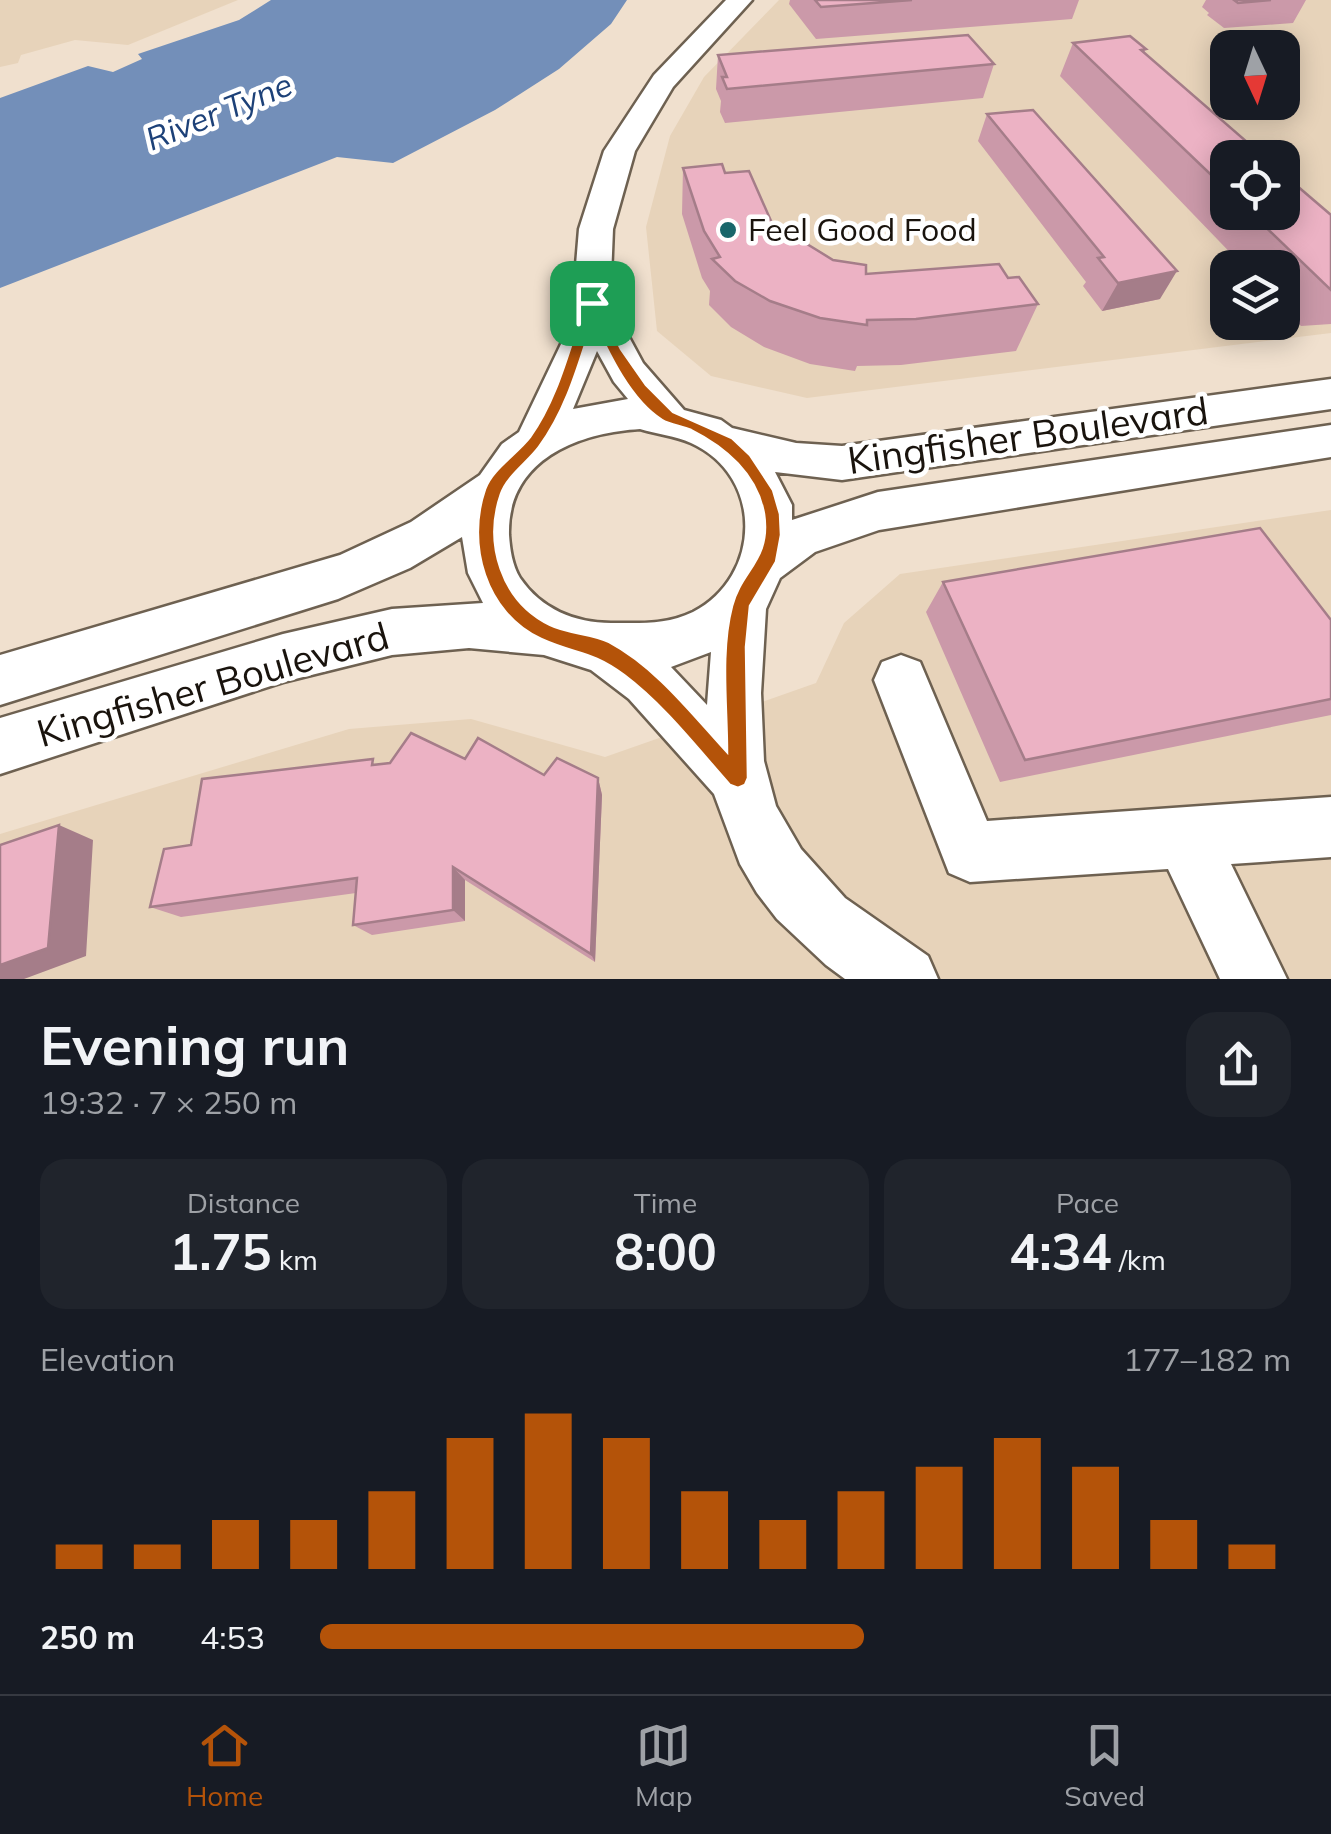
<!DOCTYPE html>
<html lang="en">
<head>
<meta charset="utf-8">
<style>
	:root { --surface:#171b24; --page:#20242c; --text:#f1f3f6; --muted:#9ea1a6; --line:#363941; --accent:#b45309 }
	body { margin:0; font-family:Mulish,sans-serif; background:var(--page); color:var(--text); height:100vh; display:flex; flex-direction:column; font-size:38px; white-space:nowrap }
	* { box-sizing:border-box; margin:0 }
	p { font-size:32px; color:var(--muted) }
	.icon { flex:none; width:55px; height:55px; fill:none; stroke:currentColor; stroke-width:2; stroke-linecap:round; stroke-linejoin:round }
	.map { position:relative; height:979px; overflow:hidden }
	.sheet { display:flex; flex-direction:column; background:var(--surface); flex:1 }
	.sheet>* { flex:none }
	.needle { width:65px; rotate:176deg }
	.buttons { position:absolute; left:1210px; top:30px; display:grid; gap:20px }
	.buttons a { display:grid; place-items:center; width:90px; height:90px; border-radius:20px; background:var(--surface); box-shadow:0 5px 25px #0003; font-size:50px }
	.pin { position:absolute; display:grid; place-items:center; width:85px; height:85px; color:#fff; margin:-42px; border-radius:20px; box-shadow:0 5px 15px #0006 }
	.round { display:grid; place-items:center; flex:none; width:105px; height:105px; border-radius:30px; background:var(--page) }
	.headline { display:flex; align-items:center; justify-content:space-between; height:170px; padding:0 40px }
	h1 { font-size:55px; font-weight:700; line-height:75px }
	.figures { display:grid; grid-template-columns:repeat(3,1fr); gap:15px; height:170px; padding:10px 40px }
	.figures div { display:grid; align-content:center; border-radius:25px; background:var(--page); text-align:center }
	.figures b { font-size:50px; font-weight:700 }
	.figures small { font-size:28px; font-weight:400 }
	.figures p { font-size:28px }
	.chart { height:280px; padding:20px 40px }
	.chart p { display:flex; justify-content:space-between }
	.chart svg { width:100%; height:180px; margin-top:10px; stroke:var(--accent); stroke-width:6 }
	ul { padding:0 40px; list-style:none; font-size:32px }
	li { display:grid; grid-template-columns:160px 120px 1fr; align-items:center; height:75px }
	li i { height:25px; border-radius:12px; background:var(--accent) }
	.menu { display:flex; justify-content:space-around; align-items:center; height:140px; border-top:2px solid var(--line); background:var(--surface); font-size:28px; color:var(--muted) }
	.menu a { display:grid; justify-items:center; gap:5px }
	.menu .selected { color:var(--accent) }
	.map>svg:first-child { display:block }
	.built { fill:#e7d3ba; fill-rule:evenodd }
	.water { fill:#738fb9 }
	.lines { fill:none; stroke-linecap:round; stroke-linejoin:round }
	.minor-casing { stroke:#6e6151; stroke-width:5 }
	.minor { fill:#fff; fill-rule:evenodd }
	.wall { fill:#cb99a9 }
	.shaded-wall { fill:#a57d89 }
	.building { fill:#ecb2c4; stroke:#a57d89; stroke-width:2.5 }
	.route { fill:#b45309; stroke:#fff; stroke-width:2.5; fill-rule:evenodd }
	.poi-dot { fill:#19676b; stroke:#fff; stroke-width:4 }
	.labels { text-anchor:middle; stroke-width:9; stroke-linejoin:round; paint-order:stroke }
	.far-water-label { font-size:32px; font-style:italic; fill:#1d4178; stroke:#fff }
	.far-poi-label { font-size:32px; fill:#19130d; stroke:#fff; text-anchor:start }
	.street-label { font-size:38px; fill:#19130d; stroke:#fff }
</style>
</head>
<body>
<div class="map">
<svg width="1331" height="979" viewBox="0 0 1331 979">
	<rect width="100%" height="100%" fill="#f0e0ce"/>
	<path class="built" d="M0 0H238L128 45 75 40 21 55 18 63 0 67Z
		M779 0H1331V333L807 398 711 376 657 331 646 227 670 136 704 77ZM1228 48H1282V102H1228ZM1228 158H1282V212H1228ZM1228 268H1282V322H1228Z
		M1331 510V979H0V834L349 729 471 719 605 757 816 683 844 623 900 574Z"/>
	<path class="water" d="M271 0H627L611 24 559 69 495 110 393 163 337 157 0 288V98L88 66 113 72 142 59 138 54 239 20Z"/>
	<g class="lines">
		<defs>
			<path id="minor" d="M726 0H752L673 87 635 151 613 229 610 302 643 363 684 410 721 420 732 428 796 443 842 446 1331 379V409L842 480 775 472 792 505V520L878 492 1331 425V457L879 530 815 552 780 578 766 609 761 693 764 761 776 806 801 849 845 898 928 956 938 979H845L826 965 777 919 757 893 740 864 714 794 629 699 591 670 544 655 469 648 392 655 283 682 0 774V718L283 634 392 609 483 603 468 573 462 537 410 568 338 599 0 705V655L340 555 411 522 480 475 502 444 519 432 562 342 573 301 579 229 604 151 654 75ZM597 351 614 382 628 399 573 409ZM640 429C656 434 676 436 691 443 764 476 762 576 693 612 666 625 640 623 611 623 575 623 541 609 520 578 512 565 510 549 509 535 507 460 577 433 640 429ZM711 652 707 705 671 667Z
				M901 655 920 662 987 821 1331 797V857L1231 864 1287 979H1220L1168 869 970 882 949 873 874 680 882 662Z"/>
		</defs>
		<use href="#minor" class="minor-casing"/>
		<use href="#minor" class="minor"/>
	</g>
	<path class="wall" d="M790 0H1079L1072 19 816 39 789 4Z
		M1206 0H1306L1293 23 1224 28 1207 15 1209 13 1202 7Z
		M1073 43 1146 49 1144 53 1228 158V212H1282L1331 215V324L1301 326 1282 306V268H1245L1060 76Z
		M718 55 994 64 983 98 725 123 720 112 721 101 716 89Z
		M987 114 1160 299 1102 311 1083 286 1086 282 978 141Z
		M683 168 725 173 784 239 866 274 1008 278 1038 304 1016 351 901 365 857 366 855 371 810 364 764 347 731 327 709 305 710 291 702 278 682 214Z
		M943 582 1331 620V715L1000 782 926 612Z
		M465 759 544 775 598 778 602 795 595 962 465 880V921L372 935 353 925 356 893 181 917 150 907 191 845 377 764Z"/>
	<path class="shaded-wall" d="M1177 271 1160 299 1102 311 1118 283Z
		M598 778 602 795 595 962 591 954Z
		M59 825 93 840 86 956 24 979H0V965Z
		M453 867 465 880V921L453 910Z"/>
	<path class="building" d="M815 0H912L821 7Z
		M1234 0H1271L1238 3Z
		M968 35 994 64 727 89 722 77H727L718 55Z
		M1130 36 1146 49 1141 50 1248 143 1253 142 1271 158H1228V191L1073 43Z
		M1033 110 1177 271 1118 283 1098 258 1104 257 987 114Z
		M722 164 725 173 749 171 775 230 784 239 794 236 833 260 866 265V274L999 264 1008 278 1019 277 1038 304 916 319 867 320V325L820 318 770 301 735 281 712 259 720 257 704 231 683 168Z
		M1282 173 1331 215V290L1250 212H1282Z
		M1260 528 1331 620V699L1025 760 943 582Z
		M411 733 465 759 478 738 544 775 557 758 598 778 591 954 453 867V910L353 925 357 878 150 907 164 849 191 845 202 779 373 759 372 765 390 763Z
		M59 825 48 948 0 965V845Z"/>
	<path class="route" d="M592 299 598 303 621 349 646 385 673 412 732 438 750 455 773 490 780 514 781 535 776 562 750 606 746 647 748 778 745 785 738 788 730 785C697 748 664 705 624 675 590 650 576 655 541 639 485 613 466 544 485 489 492 469 517 454 530 437 558 398 569 348 585 303ZM593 320C608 352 630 400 662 420 670 425 682 426 691 430 725 447 757 474 764 514 771 560 741 570 732 606 720 652 727 705 727 752 692 714 656 667 609 642 591 633 568 634 550 625 501 601 484 543 501 494 507 476 528 462 539 447 567 409 579 363 593 320Z"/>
	<circle class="poi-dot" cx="728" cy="230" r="10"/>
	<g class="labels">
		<g class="far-water-label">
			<text transform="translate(219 112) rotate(-22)" y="11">River Tyne</text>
		</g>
		<g class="far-poi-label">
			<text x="748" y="241">Feel Good Food</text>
		</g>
		<g class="street-label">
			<text transform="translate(1028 436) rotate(-8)" y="13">Kingfisher Boulevard</text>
			<text transform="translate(213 685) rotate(-16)" y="13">Kingfisher Boulevard</text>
		</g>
	</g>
</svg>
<div class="buttons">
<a><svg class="needle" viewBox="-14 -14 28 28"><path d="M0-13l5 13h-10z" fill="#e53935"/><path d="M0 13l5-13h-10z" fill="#9ea1a6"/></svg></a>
<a><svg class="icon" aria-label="locate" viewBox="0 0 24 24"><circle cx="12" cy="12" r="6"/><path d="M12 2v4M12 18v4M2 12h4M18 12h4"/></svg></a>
<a><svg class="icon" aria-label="layers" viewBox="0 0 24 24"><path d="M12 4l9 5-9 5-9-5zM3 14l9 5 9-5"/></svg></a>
</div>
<div class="pin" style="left:592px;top:303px;background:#1e9e55"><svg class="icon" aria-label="arrive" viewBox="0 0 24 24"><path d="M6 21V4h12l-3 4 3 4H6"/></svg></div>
</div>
<section class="sheet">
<div class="headline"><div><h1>Evening run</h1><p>19:32 · 7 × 250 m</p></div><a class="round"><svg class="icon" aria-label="share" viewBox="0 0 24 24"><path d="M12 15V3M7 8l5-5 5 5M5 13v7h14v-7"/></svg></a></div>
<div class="figures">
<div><p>Distance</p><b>1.75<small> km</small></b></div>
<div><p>Time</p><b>8:00</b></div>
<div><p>Pace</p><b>4:34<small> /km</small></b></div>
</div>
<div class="chart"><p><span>Elevation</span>177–182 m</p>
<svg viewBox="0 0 160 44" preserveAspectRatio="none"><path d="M5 44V38M15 44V38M25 44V32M35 44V32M45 44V25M55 44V12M65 44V6M75 44V12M85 44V25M95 44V32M105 44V25M115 44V19M125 44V12M135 44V19M145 44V32M155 44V38"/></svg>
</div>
<ul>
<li><b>250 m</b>4:53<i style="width:56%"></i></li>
</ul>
</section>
<nav class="menu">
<a class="selected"><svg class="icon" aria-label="home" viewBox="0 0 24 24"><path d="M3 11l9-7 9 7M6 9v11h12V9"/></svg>Home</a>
<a><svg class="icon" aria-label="map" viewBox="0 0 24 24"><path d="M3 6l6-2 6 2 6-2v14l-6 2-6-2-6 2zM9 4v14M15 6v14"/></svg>Map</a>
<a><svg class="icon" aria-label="saved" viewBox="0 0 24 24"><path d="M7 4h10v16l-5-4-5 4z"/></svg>Saved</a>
</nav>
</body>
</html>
